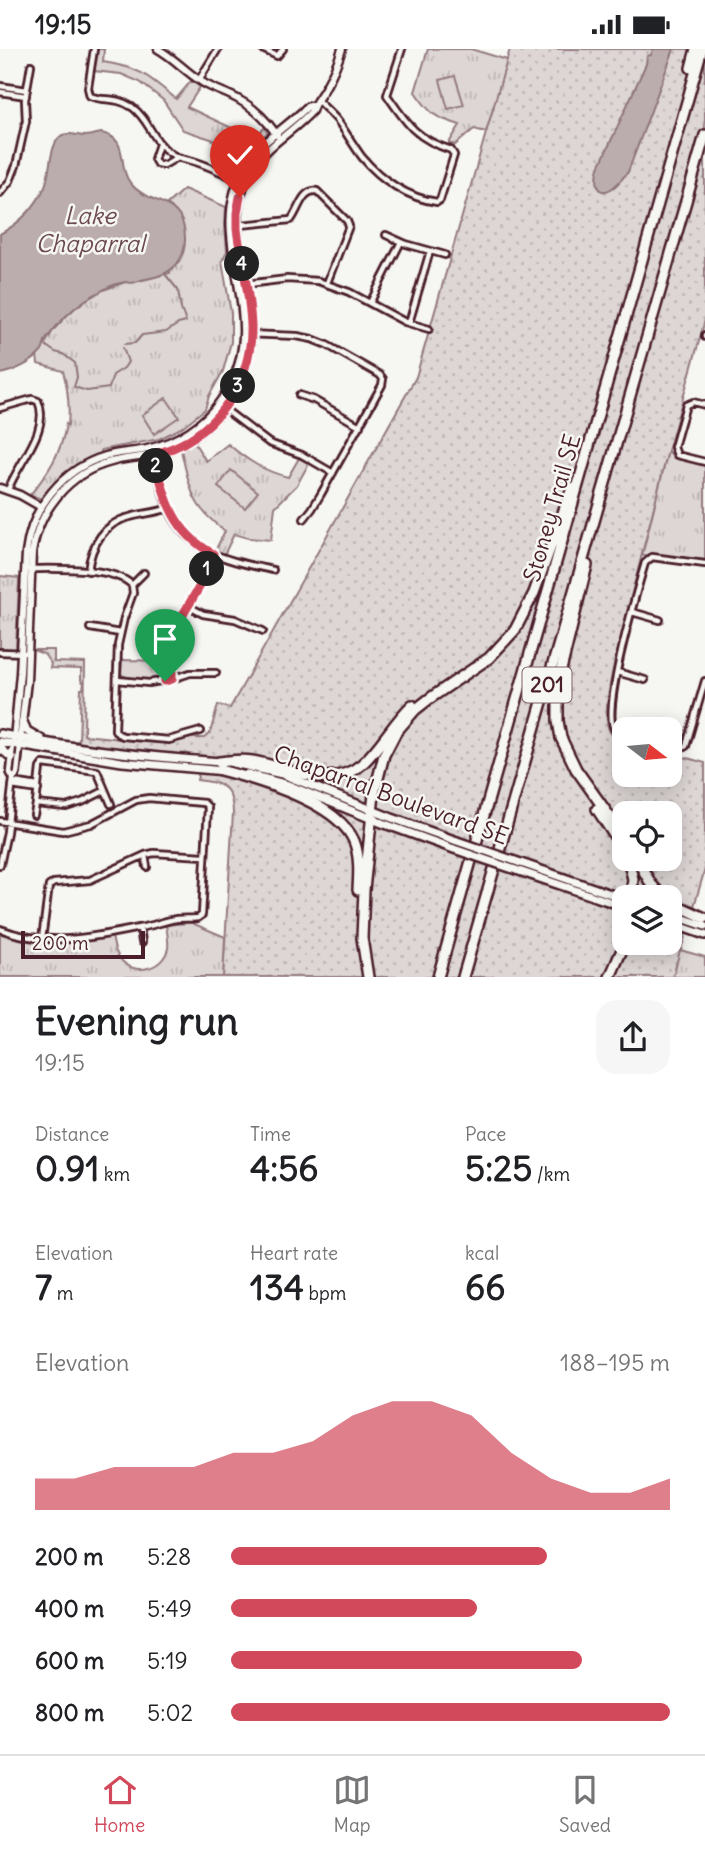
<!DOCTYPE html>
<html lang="en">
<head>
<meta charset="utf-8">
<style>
	:root { --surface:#fff; --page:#f6f6f6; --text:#202124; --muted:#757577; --line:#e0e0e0; --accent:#d1495b }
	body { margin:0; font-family:Delius,sans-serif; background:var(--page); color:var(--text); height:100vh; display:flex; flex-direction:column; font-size:26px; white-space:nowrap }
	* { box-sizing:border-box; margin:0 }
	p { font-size:23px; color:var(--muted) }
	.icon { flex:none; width:38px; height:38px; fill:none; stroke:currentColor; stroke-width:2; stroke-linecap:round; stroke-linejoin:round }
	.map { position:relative; height:928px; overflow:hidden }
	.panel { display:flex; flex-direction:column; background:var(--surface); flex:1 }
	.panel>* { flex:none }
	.needle { width:46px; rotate:106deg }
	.fabs { position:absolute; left:612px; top:668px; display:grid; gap:14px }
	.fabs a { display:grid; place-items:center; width:70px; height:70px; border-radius:14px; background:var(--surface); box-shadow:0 4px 18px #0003; font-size:35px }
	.scale { position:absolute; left:21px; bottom:18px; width:124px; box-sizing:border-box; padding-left:7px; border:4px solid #4a1f2b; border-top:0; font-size:19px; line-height:24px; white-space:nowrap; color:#4a1f2b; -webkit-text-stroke:5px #f6f6f2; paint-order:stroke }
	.pin { position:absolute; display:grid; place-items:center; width:60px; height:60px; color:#fff; margin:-72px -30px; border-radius:50% 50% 50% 0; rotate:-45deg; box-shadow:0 0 7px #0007 }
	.pin .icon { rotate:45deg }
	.km { position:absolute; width:35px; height:35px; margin:-18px; border-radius:50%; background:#222; color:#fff; font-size:19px; line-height:35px; text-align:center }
	.round { display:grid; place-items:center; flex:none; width:74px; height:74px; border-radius:21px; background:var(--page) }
	.summary { display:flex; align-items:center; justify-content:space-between; height:119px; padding:0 35px }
	h1 { font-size:38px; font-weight:800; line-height:52px }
	.metrics { display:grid; grid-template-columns:repeat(3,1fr); gap:10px; height:119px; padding:7px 35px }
	.metrics div { display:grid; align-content:center }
	.metrics b { font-size:35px; font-weight:800 }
	.metrics small { font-size:19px; font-weight:400 }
	.metrics p { font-size:19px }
	.chart { height:196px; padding:14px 35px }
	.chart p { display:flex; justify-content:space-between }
	.chart svg { width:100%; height:126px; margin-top:7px; fill:var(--accent); opacity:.7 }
	ul { padding:0 35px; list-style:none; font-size:23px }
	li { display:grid; grid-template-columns:112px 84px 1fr; align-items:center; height:52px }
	li i { height:18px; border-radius:9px; background:var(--accent) }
	.status { display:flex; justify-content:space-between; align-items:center; height:49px; padding:0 35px; background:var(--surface); direction:ltr }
	.status svg { height:19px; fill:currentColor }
	.menu { display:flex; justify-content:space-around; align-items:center; height:98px; border-top:2px solid var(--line); background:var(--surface); font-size:19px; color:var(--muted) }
	.menu a { display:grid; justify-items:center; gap:4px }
	.menu .selected { color:var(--accent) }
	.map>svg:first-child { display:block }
	.grass { fill:url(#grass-dots); stroke:#947a80; stroke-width:2; fill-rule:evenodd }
	.park { fill:url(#park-tufts); stroke:#947a80; stroke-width:2 }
	.pitch { fill:#ddd6d5; stroke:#947a80; stroke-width:2 }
	.water { fill:#bbadae; stroke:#8e747a; stroke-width:2 }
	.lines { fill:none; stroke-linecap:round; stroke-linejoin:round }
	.stream { stroke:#8e747a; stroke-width:2 }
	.minor-casing { stroke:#4a1f2b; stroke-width:10 }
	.tertiary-casing { stroke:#4a1f2b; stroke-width:11 }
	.secondary-casing { stroke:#4a1f2b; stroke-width:12 }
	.motorway-casing { stroke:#4a1f2b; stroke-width:14 }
	.minor { stroke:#f6f6f2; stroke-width:4.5 }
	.tertiary { stroke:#f6f6f2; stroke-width:6 }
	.secondary { stroke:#f6f6f2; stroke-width:7 }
	.motorway { stroke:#f6f6f2; stroke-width:9 }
	.secondary-bridge-casing { stroke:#4a1f2b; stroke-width:12; stroke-linecap:butt }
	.secondary-bridge { stroke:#f6f6f2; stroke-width:7 }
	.route-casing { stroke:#fff; stroke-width:14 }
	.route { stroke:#d1495b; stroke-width:9 }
	.labels { text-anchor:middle; stroke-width:5; stroke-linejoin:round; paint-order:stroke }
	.shield { fill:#f6f6f2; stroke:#7e6067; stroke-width:2 }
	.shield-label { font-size:21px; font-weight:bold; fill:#4a1f2b }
	.street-label { font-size:23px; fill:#4a1f2b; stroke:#f6f6f2 }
	.water-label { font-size:24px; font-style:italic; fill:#6c4a52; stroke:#f6f6f2 }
</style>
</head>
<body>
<div class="status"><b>19:15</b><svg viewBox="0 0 49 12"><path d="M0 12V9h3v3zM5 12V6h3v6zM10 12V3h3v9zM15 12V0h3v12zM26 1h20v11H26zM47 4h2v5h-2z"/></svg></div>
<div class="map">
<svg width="705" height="928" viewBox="0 0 705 928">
	<defs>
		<pattern id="grass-dots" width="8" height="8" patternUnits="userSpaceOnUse" patternTransform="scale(1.75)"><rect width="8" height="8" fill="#ddd6d5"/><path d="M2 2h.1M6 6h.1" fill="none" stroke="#bfb7b7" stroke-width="1.8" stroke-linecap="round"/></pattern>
		<pattern id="park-tufts" width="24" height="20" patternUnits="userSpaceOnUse" patternTransform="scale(1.75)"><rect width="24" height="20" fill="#ddd6d5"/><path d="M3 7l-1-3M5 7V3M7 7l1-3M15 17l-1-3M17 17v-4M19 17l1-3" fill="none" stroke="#bfb7b7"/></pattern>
	</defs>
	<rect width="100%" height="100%" fill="#f6f6f2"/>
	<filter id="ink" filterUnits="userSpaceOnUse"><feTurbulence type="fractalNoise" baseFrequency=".0143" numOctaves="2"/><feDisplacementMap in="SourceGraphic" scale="14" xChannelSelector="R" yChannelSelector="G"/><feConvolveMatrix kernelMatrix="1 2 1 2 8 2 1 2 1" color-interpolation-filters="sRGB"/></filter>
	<g filter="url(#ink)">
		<path class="grass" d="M510 0H705V271L668 402 613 620C610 634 602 670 610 683 613 688 619 689 625 690V726H670V704L705 714V820L673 928H223L233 764C232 736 222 734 197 731L203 707 168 706 81 696 76 692H79L81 640H83L84 634 81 631V620L50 619 51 615 44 605 33 601H54V613L85 614 84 686 162 694 175 693 191 689H204L210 684 218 656 230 659 416 328ZM625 765H670V810H625ZM625 849H670V894H625Z"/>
		<path class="park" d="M97 0H104L103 13C141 19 147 26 176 50L191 32 200 38 187 58 232 79 249 94 265 78 267 84 249 104 237 125 230 124 241 104 211 90 183 81 163 51 140 33 121 25 94 22Z
			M428 0H471L507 11 486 83 474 80 455 96 449 94 460 76C434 68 431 66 415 43Z
			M184 140 226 158 225 176 227 202 222 212 231 264V293L223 322 209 347 205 360 181 379 159 390 101 401 102 406 90 411 42 450 30 446C48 424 62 403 66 375L68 376C70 357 68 340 63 322L38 315 37 306C45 298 48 288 55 279 67 265 82 251 98 243 107 239 116 237 125 233 140 234 155 227 170 224L180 171 171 158 167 155Z
			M194 393 206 412 228 395C247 411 263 422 288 428L299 409 309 414 297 436 275 458 271 491 248 489 234 485 224 506 215 502 225 482C191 458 190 439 181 401Z
			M668 402 674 409 705 416V511C689 510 653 503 642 507Z
			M0 527 19 529 16 600 0 601Z
			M122 611 168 612C167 613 167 624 167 625 162 636 128 631 121 625Z
			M187 874H192L225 888 223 928H0V883C40 894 72 895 112 887 114 897 115 906 123 913 137 927 164 919 168 899 169 892 167 883 166 876Z
			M680 901 705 908V928H673Z"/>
		<path class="pitch" d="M455 27 464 56 448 60 440 31Z
			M166 349 179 368 154 385 142 366Z
			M231 421 258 443 245 459 218 438Z"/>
		<path class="water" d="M653 0H674L628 123C623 128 618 136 611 140 595 149 596 128 599 118L646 15 647 7 651 6Z
			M101 84C131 89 116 117 131 135 149 157 184 148 185 188 186 214 170 226 146 230 141 230 136 234 131 234 129 234 127 233 126 233 116 234 104 240 96 245 80 253 66 266 55 279 52 283 47 289 45 292 44 295 44 299 42 302 32 314 15 322 0 325V185C20 174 36 158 45 137 51 123 49 92 63 86 70 83 78 87 85 87 90 87 96 85 101 84Z"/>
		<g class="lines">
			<path class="stream" d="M124 295 135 294 142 286 166 283 178 275 186 273 181 260 178 241 165 225
				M45 296 55 303 63 305 75 314 77 328 74 338 87 342 109 339 113 326 124 319 128 313 123 299"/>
			<defs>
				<path id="minor" d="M94 0 88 39 90 47C104 53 115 47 132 58 149 70 153 93 170 104 178 110 187 110 196 113 212 118 227 126 242 133
					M262 0 277 7 283 0
					M199 31 218 0
					M0 37 27 41
					M0 43 26 47
					M317 51C324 58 331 64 337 71 346 83 353 96 362 108 381 131 408 149 437 153L440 151 454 106 451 101C416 90 407 75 387 46L402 0
					M159 95 154 110 157 115 164 116 178 108
					M0 144 10 132 16 117 26 72 25 51 31 16
					M230 177 291 171C299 161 302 140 317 142L347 172 349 177 327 234
					M386 186 406 195 445 206
					M239 236 287 230 318 232 349 243 405 273 429 280
					M370 254 401 193
					M409 274 430 202
					M244 285 297 287 312 290 327 296 380 326 383 330 382 336 321 445 312 460 304 470
					M705 286V288
					M299 346 314 351 360 377
					M705 356 693 353 686 356 674 398 677 406 705 413
					M0 359 32 350 38 352C51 381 17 415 8 441
					M223 359 269 394 302 406 333 424
					M152 399C157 416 159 434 165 451 184 504 226 511 273 521
					M29 520C55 520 113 517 132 536
					M88 522C91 496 104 474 130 468 143 464 156 464 169 459
					M144 524 132 536 133 544 124 569 118 596 115 681 118 685 123 687 169 691 201 682
					M188 557 203 565 235 570 263 582
					M632 563 660 571
					M90 579 120 584
					M0 603 28 604
					M617 623 645 631
					M172 630 190 624H216
					M117 631 149 634 172 630V604L176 582 181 569 201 535 213 505
					M625 685C622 685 617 684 615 681 600 665 638 538 645 514L652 508 705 515
					M670 699 679 701 686 697 705 632
					M13 729 10 724 13 696
					M13 733 38 737
					M12 737 38 741
					M104 742 82 753 66 758 36 755 40 719 43 715 97 722 111 755
					M34 766 36 755
					M0 772 63 782 91 775 136 751 149 749 181 752 204 754 208 758 202 866 198 869C191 870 183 869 176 870 164 872 152 877 139 879 91 889 47 898 0 880
					M145 806 147 818
					M0 816 7 783 13 730 17 725 20 697
					M140 879 142 893
					M42 890 49 837 54 834 90 831 145 806 154 804 204 807"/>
				<path id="tertiary" d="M158 0C174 9 186 23 202 33 214 41 229 44 241 52 256 60 267 72 277 86
					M0 439 20 446 41 458
					M14 690 20 624 26 504C31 459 62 420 106 407 119 403 134 403 147 400 177 393 204 376 221 351 279 270 199 193 246 116 262 91 287 78 307 58L314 56
					M20 692 27 632 32 504C39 461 68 424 111 413 128 408 146 409 163 403 188 395 211 378 226 356 245 330 254 298 250 266 246 219 225 171 249 125 264 97 291 85 312 62 314 53 322 46 326 37 333 25 338 13 342 0"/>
				<path id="secondary" d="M23 673 27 682 41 690
					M0 685C73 700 147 708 221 713
					M0 693 122 713 225 722
					M0 699 12 709
					M233 714 282 725 392 769 457 792
					M247 725 288 736 382 774 454 800
					M518 813 625 850
					M516 821 625 858
					M670 865 705 877
					M670 874 705 886"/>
				<path id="motorway" d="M691 19 696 0
					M587 516 561 621 558 645V672L561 689 576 720 625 789
					M219 713C230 712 241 710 252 712 288 718 329 743 362 715 381 698 393 674 412 656
					M220 721C259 731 337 753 354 792 360 807 359 824 358 841
					M597 760 625 803
					M628 810 633 830 631 849
					M637 810 651 835 664 849
					M670 853 705 869
					M368 928 362 889 364 841 374 745 384 706 396 683 415 661 429 650 489 609 515 581 534 544 572 439
					M438 928 702 0
					M463 928 705 86
					M610 928 625 894"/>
			</defs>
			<use href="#minor" class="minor-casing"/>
			<use href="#tertiary" class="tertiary-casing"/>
			<use href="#secondary" class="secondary-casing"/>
			<use href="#motorway" class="motorway-casing"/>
			<use href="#minor" class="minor"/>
			<use href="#tertiary" class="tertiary"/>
			<use href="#secondary" class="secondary"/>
			<use href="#motorway" class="motorway"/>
			<defs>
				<path id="secondary-bridge" d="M457 792 518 813
					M454 800 516 821"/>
			</defs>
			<use href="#secondary-bridge" class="secondary-bridge-casing"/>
			<use href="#secondary-bridge" class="secondary-bridge"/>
		</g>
	</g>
	<g class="lines" filter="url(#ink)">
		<defs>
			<path id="route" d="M165 632 172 630V604L176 582 181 569 201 535 213 505C171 481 165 449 154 405 211 392 253 335 251 277 250 244 241 212 237 180V164L240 148"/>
		</defs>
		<use href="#route" class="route-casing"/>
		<use href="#route" class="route"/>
	</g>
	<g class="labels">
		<rect class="shield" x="522.5" y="618.5" width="49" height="35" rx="5"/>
		<g class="shield-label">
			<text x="547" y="643">201</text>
		</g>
		<g class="street-label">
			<text transform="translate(552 459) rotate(-74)" y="8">Stoney Trail SE</text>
			<text transform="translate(391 746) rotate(20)" y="8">Chaparral Boulevard SE</text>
		</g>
		<g class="water-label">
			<text x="90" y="175">Lake<tspan x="90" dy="28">Chaparral</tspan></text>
		</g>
	</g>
</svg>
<div class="fabs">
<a><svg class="needle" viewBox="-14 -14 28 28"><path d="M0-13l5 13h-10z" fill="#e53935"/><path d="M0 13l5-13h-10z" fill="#757577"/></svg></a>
<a><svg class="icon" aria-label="locate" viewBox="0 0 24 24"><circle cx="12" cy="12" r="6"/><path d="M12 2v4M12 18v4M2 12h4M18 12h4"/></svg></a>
<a><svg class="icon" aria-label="layers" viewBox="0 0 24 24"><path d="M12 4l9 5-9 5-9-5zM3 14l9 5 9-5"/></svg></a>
</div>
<div class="scale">200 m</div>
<div class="pin" style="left:165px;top:632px;background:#1e9e55"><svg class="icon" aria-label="arrive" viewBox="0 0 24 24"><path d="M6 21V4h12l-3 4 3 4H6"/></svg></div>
<div class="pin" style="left:240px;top:148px;background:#d93025"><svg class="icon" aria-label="check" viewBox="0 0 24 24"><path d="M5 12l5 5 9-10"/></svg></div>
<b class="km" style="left:207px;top:520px">1</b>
<b class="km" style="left:156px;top:417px">2</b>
<b class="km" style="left:238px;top:337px">3</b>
<b class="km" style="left:242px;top:215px">4</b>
</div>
<section class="panel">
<div class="summary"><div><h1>Evening run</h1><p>19:15</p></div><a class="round"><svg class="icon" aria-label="share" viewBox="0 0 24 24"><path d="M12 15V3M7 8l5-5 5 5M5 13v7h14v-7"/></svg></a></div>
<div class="metrics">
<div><p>Distance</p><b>0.91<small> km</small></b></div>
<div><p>Time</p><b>4:56</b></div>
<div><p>Pace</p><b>5:25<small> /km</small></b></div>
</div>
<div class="metrics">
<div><p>Elevation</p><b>7<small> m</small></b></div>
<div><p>Heart rate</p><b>134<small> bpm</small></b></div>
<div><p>kcal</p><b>66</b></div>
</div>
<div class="chart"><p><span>Elevation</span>188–195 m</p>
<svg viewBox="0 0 160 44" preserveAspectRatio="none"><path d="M0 44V33L10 33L20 29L30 29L40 29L50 24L60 24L70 20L80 11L90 6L100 6L110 11L120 24L130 33L140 38L150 38L160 33V44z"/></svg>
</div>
<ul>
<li><b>200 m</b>5:28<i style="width:72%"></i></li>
<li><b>400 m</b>5:49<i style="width:56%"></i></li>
<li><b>600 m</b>5:19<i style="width:80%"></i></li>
<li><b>800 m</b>5:02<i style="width:100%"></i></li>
</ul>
</section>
<nav class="menu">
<a class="selected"><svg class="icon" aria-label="home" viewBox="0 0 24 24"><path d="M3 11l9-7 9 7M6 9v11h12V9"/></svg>Home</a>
<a><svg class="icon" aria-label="map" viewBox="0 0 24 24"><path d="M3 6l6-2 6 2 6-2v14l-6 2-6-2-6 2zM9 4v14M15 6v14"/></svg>Map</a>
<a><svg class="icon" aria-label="saved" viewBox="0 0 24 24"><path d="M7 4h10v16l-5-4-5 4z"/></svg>Saved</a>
</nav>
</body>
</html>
